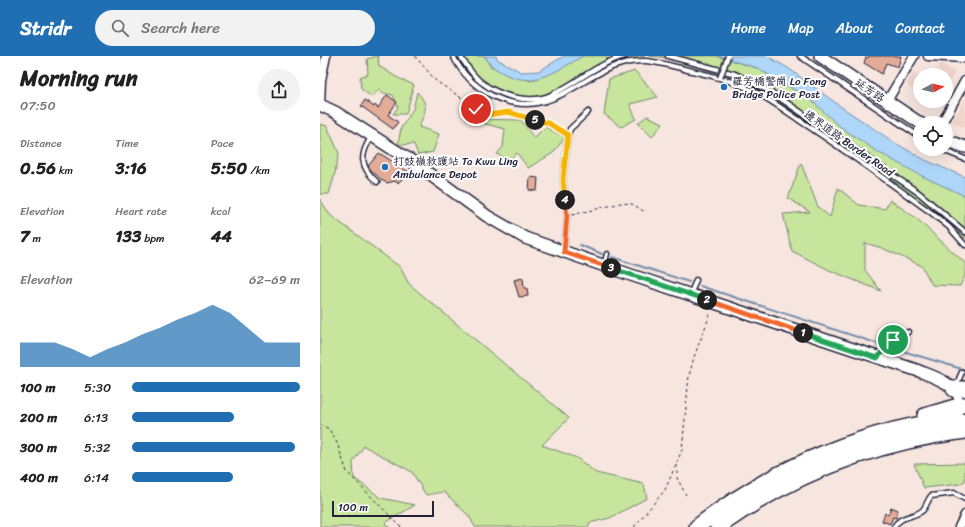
<!DOCTYPE html>
<html lang="en">
<head>
<meta charset="utf-8">
<style>
	:root { --surface:#fff; --page:#f2f2f2; --text:#222; --muted:#767676; --accent:#1f6fb2 }
	body { margin:0; font-family:Sriracha,"LXGW WenKai TC",sans-serif; background:var(--page); color:var(--text); height:100vh; display:flex; flex-direction:column; font-size:15px; white-space:nowrap }
	* { box-sizing:border-box; margin:0 }
	p { font-size:13px; color:var(--muted) }
	.icon { flex:none; width:22px; height:22px; fill:none; stroke:currentColor; stroke-width:2; stroke-linecap:round; stroke-linejoin:round }
	.map { position:relative; flex:1; overflow:hidden }
	.side { display:flex; flex-direction:column; background:var(--surface); width:320px }
	.side>* { flex:none }
	.needle { width:26px; rotate:83deg }
	.tools { position:absolute; left:593px; top:12px; display:grid; gap:8px }
	.tools a { display:grid; place-items:center; width:40px; height:40px; border-radius:50%; background:var(--surface); box-shadow:0 4px 16px #0002; font-size:20px }
	.scale { position:absolute; left:12px; bottom:10px; width:102px; box-sizing:border-box; padding-left:4px; border:2px solid #22223b; border-top:0; font-size:11px; line-height:14px; white-space:nowrap; color:#22223b; -webkit-text-stroke:3px #fff; paint-order:stroke }
	.pin { position:absolute; display:grid; place-items:center; width:34px; height:34px; color:#fff; margin:-17px; border:2px solid #fff; border-radius:50%; box-shadow:0 1px 4px #0007 }
	.km { position:absolute; width:20px; height:20px; margin:-10px; border-radius:50%; background:#222; color:#fff; font-size:11px; line-height:20px; text-align:center }
	.round { display:grid; place-items:center; flex:none; width:42px; height:42px; border-radius:21px; background:var(--page) }
	.headline { display:flex; align-items:center; justify-content:space-between; height:68px; padding:0 20px }
	h1 { font-size:22px; font-weight:800; line-height:30px }
	.metrics { display:grid; grid-template-columns:repeat(3,1fr); gap:6px; height:68px; padding:4px 20px }
	.metrics div { display:grid; align-content:center }
	.metrics b { font-size:17px; font-weight:800 }
	.metrics small { font-size:11px; font-weight:400 }
	.metrics p { font-size:11px }
	.chart { height:112px; padding:8px 20px }
	.chart p { display:flex; justify-content:space-between }
	.chart svg { width:100%; height:72px; margin-top:4px; fill:var(--accent); opacity:.7 }
	ul { padding:0 20px; list-style:none; font-size:13px }
	li { display:grid; grid-template-columns:64px 48px 1fr; align-items:center; height:30px }
	li i { height:10px; border-radius:5px; background:var(--accent) }
	header { display:flex; align-items:center; gap:24px; box-sizing:border-box; height:56px; padding:0 20px; background:var(--accent); color:#fff }
	header strong { font-size:19px }
	nav { display:flex; gap:22px; margin-inline-start:auto; font-size:14px }
	.search { width:280px; height:36px; background:var(--page); display:flex; align-items:center; gap:10px; box-sizing:border-box; padding:0 14px; border-radius:22px; color:var(--muted); font-size:15px }
	main { display:flex; flex:1; min-height:0 }
	.map>svg:first-child { display:block }
	.built { fill:#f1d5ca }
	.green { fill:#c7e59d; stroke:#74846c }
	.water { fill:#add6f8; stroke:#758eac }
	.lines { fill:none; stroke-linecap:round; stroke-linejoin:round }
	.stream { stroke:#758eac; stroke-width:2 }
	.building { fill:#e3ac98; stroke:#22223b }
	.lane-casing { stroke:#22223b; stroke-width:7 }
	.street-casing { stroke:#22223b; stroke-width:11 }
	.secondary-casing { stroke:#22223b; stroke-width:14 }
	.highway-casing { stroke:#22223b; stroke-width:18 }
	.path { stroke:#22223b; stroke-width:1; stroke-dasharray:3 3; stroke-linecap:butt }
	.lane { stroke:#fff; stroke-width:4 }
	.street { stroke:#fff; stroke-width:8 }
	.secondary { stroke:#fff; stroke-width:11 }
	.highway { stroke:#fff; stroke-width:15 }
	.lane-bridge-casing { stroke:#22223b; stroke-width:7; stroke-linecap:butt }
	.highway-bridge-casing { stroke:#22223b; stroke-width:18; stroke-linecap:butt }
	.lane-bridge { stroke:#fff; stroke-width:4 }
	.highway-bridge { stroke:#fff; stroke-width:15 }
	.split-1-casing { stroke:#fff; stroke-width:8 }
	.split-2-casing { stroke:#fff; stroke-width:8 }
	.split-3-casing { stroke:#fff; stroke-width:8 }
	.split-4-casing { stroke:#fff; stroke-width:8 }
	.split-5-casing { stroke:#fff; stroke-width:8 }
	.split-6-casing { stroke:#fff; stroke-width:8 }
	.split-1 { stroke:#22a559; stroke-width:5 }
	.split-2 { stroke:#f0652b; stroke-width:5 }
	.split-3 { stroke:#22a559; stroke-width:5 }
	.split-4 { stroke:#f0652b; stroke-width:5 }
	.split-5 { stroke:#f5b400; stroke-width:5 }
	.split-6 { stroke:#f5b400; stroke-width:5 }
	.poi-dot { fill:#1f6fb2; stroke:#fff; stroke-width:1.5 }
	.labels { text-anchor:middle; stroke-width:4; stroke-linejoin:round; paint-order:stroke }
	.poi-label { font-size:11px; fill:#22223b; stroke:#fff; text-anchor:start }
	.street-label { font-size:11px; fill:#22223b; stroke:#fff }
</style>
</head>
<body>
<header>
<strong>Stridr</strong>
<div class="search"><svg class="icon" aria-label="search" viewBox="0 0 24 24"><circle cx="10" cy="10" r="6"/><path d="M15 15l6 6"/></svg>Search here</div>
<nav><a>Home</a><a>Map</a><a>About</a><a>Contact</a></nav>
</header>
<main>
<section class="side">
<div class="headline"><div><h1>Morning run</h1><p>07:50</p></div><a class="round"><svg class="icon" aria-label="share" viewBox="0 0 24 24"><path d="M12 15V3M7 8l5-5 5 5M5 13v7h14v-7"/></svg></a></div>
<div class="metrics">
<div><p>Distance</p><b>0.56<small> km</small></b></div>
<div><p>Time</p><b>3:16</b></div>
<div><p>Pace</p><b>5:50<small> /km</small></b></div>
</div>
<div class="metrics">
<div><p>Elevation</p><b>7<small> m</small></b></div>
<div><p>Heart rate</p><b>133<small> bpm</small></b></div>
<div><p>kcal</p><b>44</b></div>
</div>
<div class="chart"><p><span>Elevation</span>62–69 m</p>
<svg viewBox="0 0 160 44" preserveAspectRatio="none"><path d="M0 44V29L10 29L20 29L30 33L40 38L50 33L60 29L70 24L80 20L90 15L100 11L110 6L120 11L130 20L140 29L150 29L160 29V44z"/></svg>
</div>
<ul>
<li><b>100 m</b>5:30<i style="width:100%"></i></li>
<li><b>200 m</b>6:13<i style="width:61%"></i></li>
<li><b>300 m</b>5:32<i style="width:97%"></i></li>
<li><b>400 m</b>6:14<i style="width:60%"></i></li>
</ul>
</section>
<div class="map">
<svg width="645" height="471" viewBox="0 0 645 471">
	<rect width="100%" height="100%" fill="#f7e6e0"/>
	<filter id="ink" filterUnits="userSpaceOnUse"><feTurbulence type="fractalNoise" baseFrequency=".025" numOctaves="2"/><feDisplacementMap in="SourceGraphic" scale="8" xChannelSelector="R" yChannelSelector="G"/><feConvolveMatrix kernelMatrix="1 2 1 2 8 2 1 2 1" color-interpolation-filters="sRGB"/></filter>
	<g filter="url(#ink)">
		<path class="built" d="M621 7 635 16 626 32V19H614Z
			M593 17 600 20V41L594 37 587 27Z
			M645 43V72L632 66Z"/>
		<path class="green" d="M58 0 59 10 76 21 94 29 86 58H73L78 51 73 39 62 37 59 33 52 41 41 33 40 21 48 18 47 3Z
			M137 0H165L170 10 211 25 262 0H285L289 3 295 1 294 0H325C296 2 274 17 249 31 242 35 233 42 225 43 220 44 214 43 209 43 177 41 153 31 137 0Z
			M328 0H396L437 12 490 43 521 71 645 140V183L634 170 450 39 414 22 341 1Z
			M315 15 338 41 310 48 316 63 301 71 284 58 289 23Z
			M97 36C110 50 105 55 99 71L119 78 113 96 98 99 94 88 78 89 81 72 93 53Z
			M327 60 343 67 332 81 318 67Z
			M146 63 201 64 214 82 225 71 245 81 233 97 208 112 197 97 189 105 177 98 183 91 185 73Z
			M0 68 7 70 19 97 14 121 9 138H0Z
			M481 107 498 151 510 161 518 132 539 149 565 153 570 144 596 162 645 207V220L640 230 612 229 602 210 562 192 545 187V214L561 235 509 214 472 195 463 158 490 156 468 142Z
			M0 143 10 159 80 211 89 228 249 362 222 389 257 402 276 417 324 428 327 442 290 462 269 467V471H155L149 460 124 436 106 439 92 416 44 390 33 406 34 422 61 442 95 449 65 467 69 471H0Z
			M645 407V425L640 428 604 432 594 408Z"/>
		<path class="water" d="M165 0H176L177 3 201 16 219 15 244 0H263C238 14 214 33 185 18 174 12 171 11 165 0Z
			M397 0H447L468 12 520 50 572 85 605 104 645 121V140L602 120 556 95 519 70 490 43 437 12Z"/>
		<g class="lines">
			<path class="stream" d="M260 189 282 198
				M292 201 369 226
				M380 230 562 289
				M573 292 645 314"/>
		</g>
		<path class="building" d="M549 0H581L578 11 566 7 562 18 544 7 546 1 548 2Z
			M67 39 77 46 68 59 78 66 73 73 41 50 45 44 54 51 55 49 58 52Z
			M59 97 89 116 78 127 75 125 67 127 63 125 50 113 48 110Z
			M210 121 218 122 217 135 209 134Z
			M203 222 204 232H207L208 240 199 241 194 224Z
			M571 451 578 454 576 462 573 461 570 468 562 465 565 457 568 459Z"/>
		<g class="lines">
			<defs>
				<path id="lane" d="M133 0C142 18 155 31 173 40 238 71 267 2 326 5 339 6 352 10 364 13 384 18 404 22 422 30 443 38 461 52 479 64 525 94 569 126 613 158L629 171 645 189
					M140 0C146 9 152 19 161 26 179 40 210 49 231 39 257 27 278 7 305 0
					M348 0 415 18 451 36 599 137 645 176
					M480 0 600 81
					M52 80C39 99 40 111 57 126
					M620 93 645 103
					M244 195 247 160 243 123 248 79 250 73 268 56
					M284 209 287 198
					M371 237 376 224
					M559 300 573 284 588 276
					M636 330 642 316
					M574 471C580 459 594 462 603 454 606 450 608 444 611 440L634 437 645 443"/>
				<path id="street" d="M608 0 645 2
					M567 45 594 0
					M0 49 1 24 6 0
					M622 67 645 25
					M639 471 645 459"/>
				<path id="secondary" d="M500 0 600 67
					M0 49 15 56 90 104 167 160 205 182 305 217 599 315C614 321 632 326 640 342
					M626 84 645 91"/>
				<path id="highway" d="M634 333H645
					M605 360 642 349
					M377 471C454 411 548 371 645 362
					M398 471C472 418 555 386 645 375"/>
			</defs>
			<use href="#lane" class="lane-casing"/>
			<use href="#street" class="street-casing"/>
			<use href="#secondary" class="secondary-casing"/>
			<use href="#highway" class="highway-casing"/>
			<path class="path" d="M95 0 116 25 167 59 188 56 228 67 242 76
				M252 159 301 147 312 148 325 156
				M0 368 9 373 17 387 27 416 81 471
				M357 409V422L366 439
				M314 471 345 434 362 394 369 320 374 301 391 256"/>
			<use href="#lane" class="lane"/>
			<use href="#street" class="street"/>
			<use href="#secondary" class="secondary"/>
			<use href="#highway" class="highway"/>
			<defs>
				<path id="lane-bridge" d="M400 22 408 0"/>
				<path id="highway-bridge" d="M642 349H645"/>
			</defs>
			<use href="#lane-bridge" class="lane-bridge-casing"/>
			<use href="#highway-bridge" class="highway-bridge-casing"/>
			<use href="#lane-bridge" class="lane-bridge"/>
			<use href="#highway-bridge" class="highway-bridge"/>
		</g>
	</g>
	<g class="lines" filter="url(#ink)">
		<defs>
			<path id="split-1" d="M483 277 557 302 573 284"/>
			<path id="split-2" d="M387 244 483 277"/>
			<path id="split-3" d="M291 212 387 244"/>
			<path id="split-4" d="M245 144 247 160 244 196 291 212"/>
			<path id="split-5" d="M215 64 228 67 248 79 243 123 245 144"/>
			<path id="split-6" d="M156 53 167 59 188 56 215 64"/>
		</defs>
		<use href="#split-1" class="split-1-casing"/>
		<use href="#split-2" class="split-2-casing"/>
		<use href="#split-3" class="split-3-casing"/>
		<use href="#split-4" class="split-4-casing"/>
		<use href="#split-5" class="split-5-casing"/>
		<use href="#split-6" class="split-6-casing"/>
		<use href="#split-1" class="split-1"/>
		<use href="#split-2" class="split-2"/>
		<use href="#split-3" class="split-3"/>
		<use href="#split-4" class="split-4"/>
		<use href="#split-5" class="split-5"/>
		<use href="#split-6" class="split-6"/>
	</g>
	<g class="poi-dot">
		<circle cx="404" cy="31" r="4"/>
		<circle cx="65" cy="111" r="4"/>
	</g>
	<g class="labels">
		<g class="poi-label">
			<text x="412" y="29">羅芳橋警崗 Lo Fong<tspan x="412" dy="13">Bridge Police Post</tspan></text>
			<text x="73" y="109">打鼓嶺救護站 Ta Kwu Ling<tspan x="73" dy="13">Ambulance Depot</tspan></text>
		</g>
		<g class="street-label">
			<text transform="translate(550 34) rotate(34)" y="4">延芳路</text>
			<text transform="translate(529 87) rotate(35)" y="4">邊界道路 Border Road</text>
		</g>
	</g>
</svg>
<div class="tools">
<a><svg class="needle" viewBox="-14 -14 28 28"><path d="M0-13l5 13h-10z" fill="#e53935"/><path d="M0 13l5-13h-10z" fill="#767676"/></svg></a>
<a><svg class="icon" aria-label="locate" viewBox="0 0 24 24"><circle cx="12" cy="12" r="6"/><path d="M12 2v4M12 18v4M2 12h4M18 12h4"/></svg></a>
</div>
<div class="scale">100 m</div>
<div class="pin" style="left:573px;top:284px;background:#1e9e55"><svg class="icon" aria-label="arrive" viewBox="0 0 24 24"><path d="M6 21V4h12l-3 4 3 4H6"/></svg></div>
<div class="pin" style="left:156px;top:53px;background:#d93025"><svg class="icon" aria-label="check" viewBox="0 0 24 24"><path d="M5 12l5 5 9-10"/></svg></div>
<b class="km" style="left:483px;top:277px">1</b>
<b class="km" style="left:387px;top:244px">2</b>
<b class="km" style="left:291px;top:212px">3</b>
<b class="km" style="left:245px;top:144px">4</b>
<b class="km" style="left:215px;top:64px">5</b>
</div>
</main>
</body>
</html>
